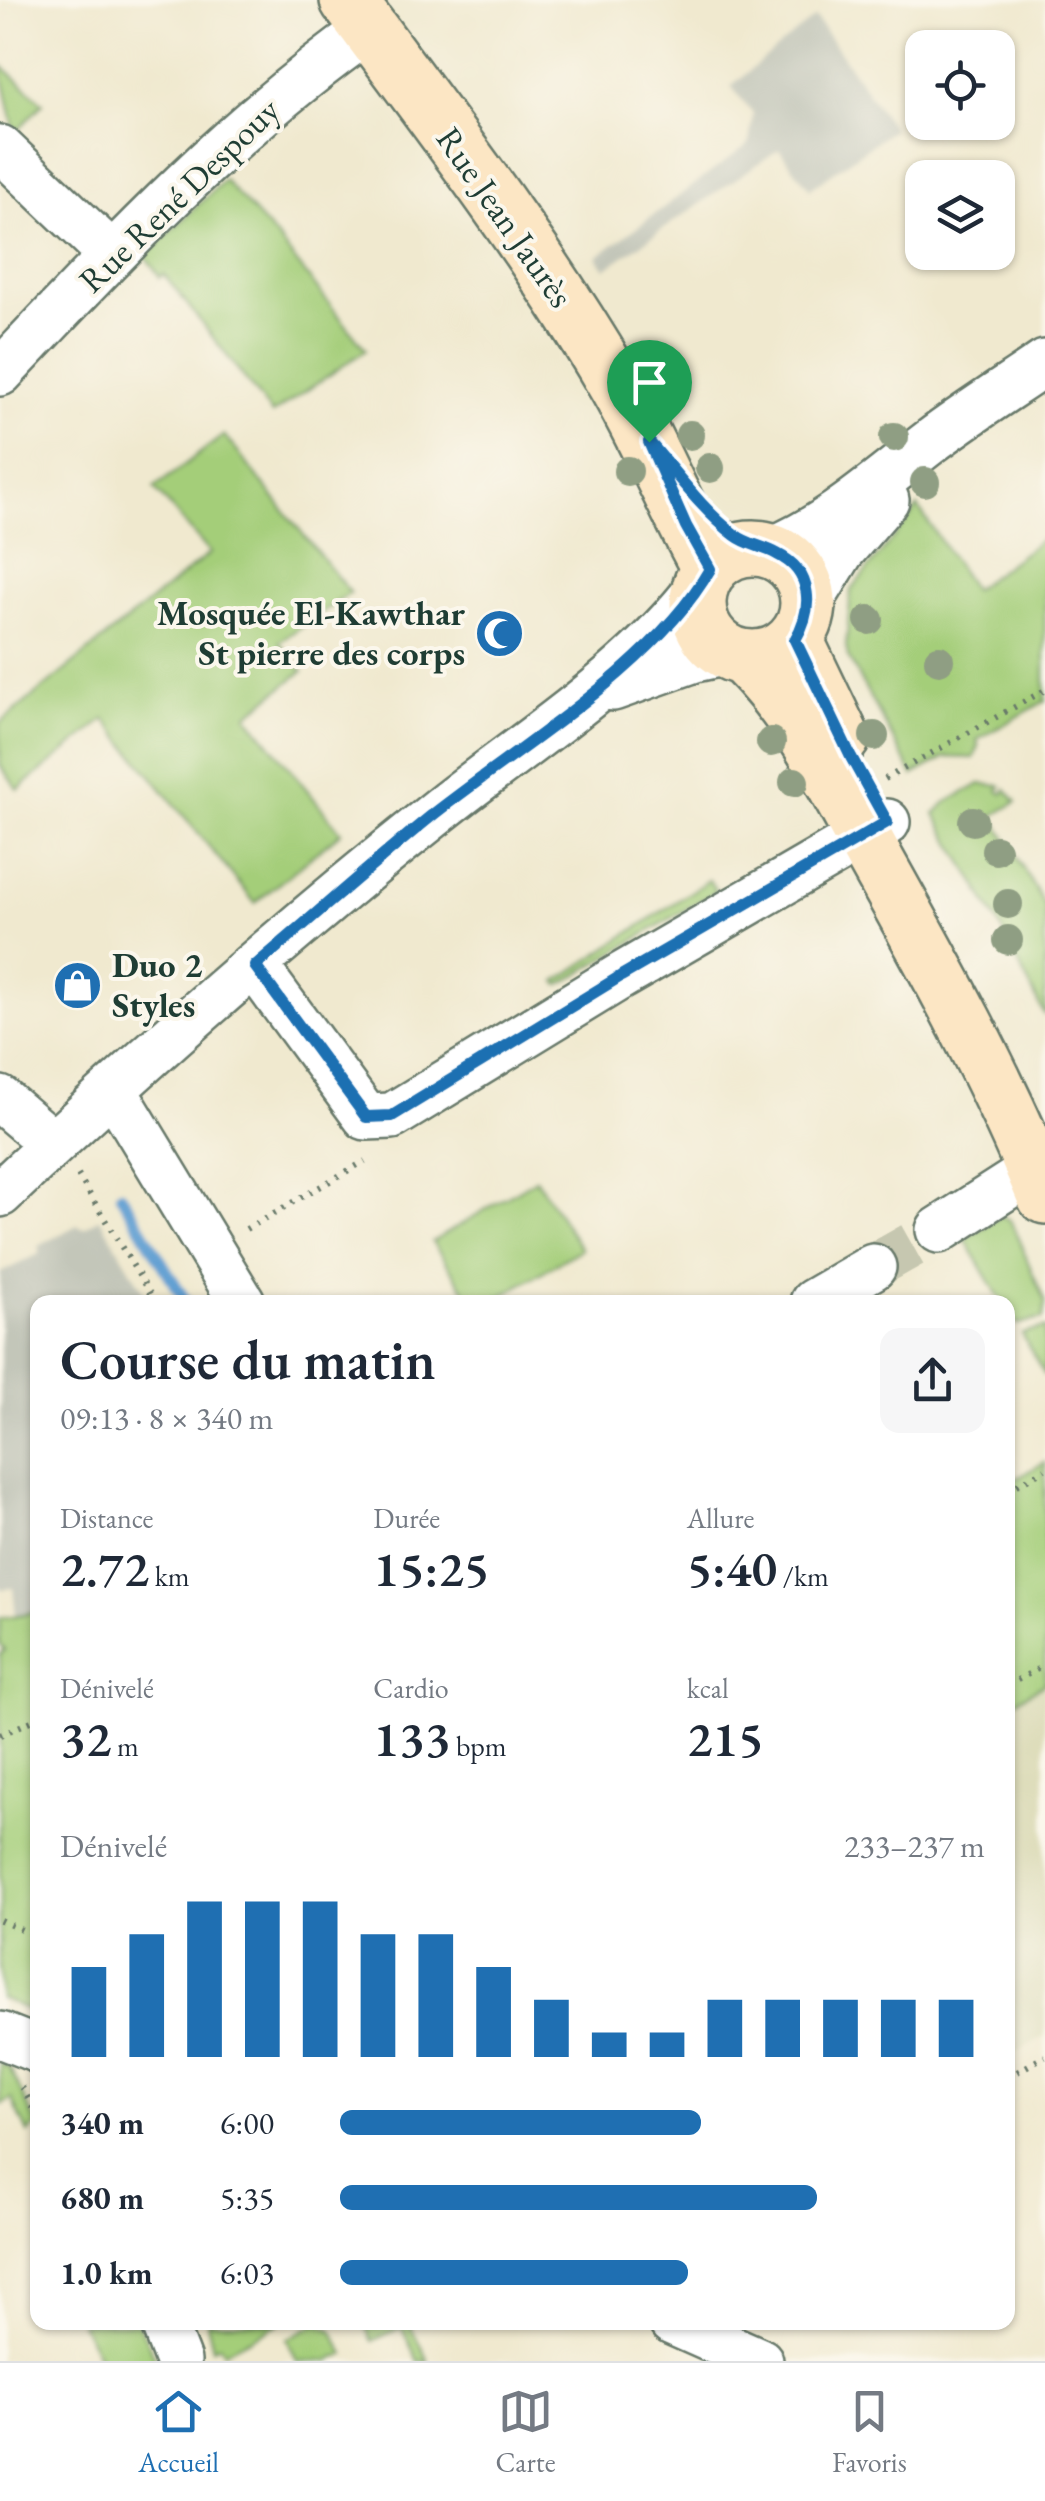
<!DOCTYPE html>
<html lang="fr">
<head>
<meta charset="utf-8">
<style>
	:root { --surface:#fff; --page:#f6f6f7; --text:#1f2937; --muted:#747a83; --line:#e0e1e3; --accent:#1f6fb2 }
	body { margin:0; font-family:"EB Garamond",serif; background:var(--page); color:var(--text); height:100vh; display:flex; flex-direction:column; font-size:38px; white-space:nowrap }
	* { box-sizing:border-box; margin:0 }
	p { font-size:32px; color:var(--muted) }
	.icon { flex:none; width:55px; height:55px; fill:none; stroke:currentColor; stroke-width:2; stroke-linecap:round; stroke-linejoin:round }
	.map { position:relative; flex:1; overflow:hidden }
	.side { position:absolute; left:30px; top:1295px; width:985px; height:1035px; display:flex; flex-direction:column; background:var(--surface); border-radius:20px; box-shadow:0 2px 8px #0004 }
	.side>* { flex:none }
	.buttons { position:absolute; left:905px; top:30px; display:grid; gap:20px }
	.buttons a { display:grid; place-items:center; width:110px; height:110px; border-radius:20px; background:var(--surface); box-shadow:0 2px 8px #0004; font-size:50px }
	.pin { position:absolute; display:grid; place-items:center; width:85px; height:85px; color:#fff; margin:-102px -42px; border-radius:50% 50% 50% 0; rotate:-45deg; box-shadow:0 0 10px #0007 }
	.pin .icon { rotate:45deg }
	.round { display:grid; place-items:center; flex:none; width:105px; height:105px; border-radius:20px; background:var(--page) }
	.head { display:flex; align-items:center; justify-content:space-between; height:170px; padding:0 30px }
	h1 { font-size:55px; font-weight:600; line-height:75px }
	.stats { display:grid; grid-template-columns:repeat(3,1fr); gap:15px; height:170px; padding:10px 30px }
	.stats div { display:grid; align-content:center }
	.stats b { font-size:50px; font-weight:600 }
	.stats small { font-size:28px; font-weight:400 }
	.stats p { font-size:28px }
	.chart { height:280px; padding:20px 30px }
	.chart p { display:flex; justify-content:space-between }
	.chart svg { width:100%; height:180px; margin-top:10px; stroke:var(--accent); stroke-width:6 }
	ul { padding:0 30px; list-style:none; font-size:32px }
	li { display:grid; grid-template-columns:160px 120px 1fr; align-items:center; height:75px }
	li i { height:25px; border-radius:12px; background:var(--accent) }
	.menu { display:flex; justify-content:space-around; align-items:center; height:140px; border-top:2px solid var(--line); background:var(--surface); font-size:28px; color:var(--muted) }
	.menu a { display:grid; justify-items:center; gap:5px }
	.menu .selected { color:var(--accent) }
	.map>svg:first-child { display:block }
	.built { fill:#deddbb }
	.industrial { fill:#c3c6b9 }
	.green { fill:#a4ce79; stroke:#628656; stroke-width:2.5 }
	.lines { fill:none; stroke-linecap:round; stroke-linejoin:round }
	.stream { stroke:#609fd2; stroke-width:12 }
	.street-tunnel { stroke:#c6c7b0; stroke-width:45; stroke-dasharray:45 22; stroke-linecap:butt }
	.street-casing { stroke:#68796a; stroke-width:50 }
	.secondary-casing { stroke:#68796a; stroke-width:60 }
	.path { stroke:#68796a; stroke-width:6; stroke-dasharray:2.5 8; stroke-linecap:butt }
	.street { stroke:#fff; stroke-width:45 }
	.secondary { stroke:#fce6c4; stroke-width:55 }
	.tree { fill:#8f9e83 }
	.route-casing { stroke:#fff; stroke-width:20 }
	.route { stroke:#1f6fb2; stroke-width:12 }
	.labels { text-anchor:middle; stroke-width:8; stroke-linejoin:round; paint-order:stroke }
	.street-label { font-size:35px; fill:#1f3d34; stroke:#fbf7ec }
	.poi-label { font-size:35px; font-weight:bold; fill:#1f3d34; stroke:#fbf7ec; text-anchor:end }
</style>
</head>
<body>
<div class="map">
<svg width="1045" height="2361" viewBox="0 0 1045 2361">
	<rect width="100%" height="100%" fill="#fbf7ec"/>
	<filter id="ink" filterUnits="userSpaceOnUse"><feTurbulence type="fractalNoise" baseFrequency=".01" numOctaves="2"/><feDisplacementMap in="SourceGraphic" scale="20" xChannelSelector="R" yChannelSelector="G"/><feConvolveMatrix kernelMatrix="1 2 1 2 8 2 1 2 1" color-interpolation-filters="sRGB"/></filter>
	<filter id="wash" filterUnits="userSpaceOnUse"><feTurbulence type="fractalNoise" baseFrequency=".0048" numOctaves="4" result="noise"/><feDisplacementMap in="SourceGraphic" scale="40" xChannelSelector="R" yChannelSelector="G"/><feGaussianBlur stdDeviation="2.25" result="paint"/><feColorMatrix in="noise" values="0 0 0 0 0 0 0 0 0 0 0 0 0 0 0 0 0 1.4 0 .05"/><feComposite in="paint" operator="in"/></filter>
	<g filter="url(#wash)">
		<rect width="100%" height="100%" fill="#f0e9cf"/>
		<path class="built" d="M1045 1683V2036L1008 2057V1705Z"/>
		<path class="industrial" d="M815 17 893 129 810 189 779 149 605 269 597 257 749 144 753 114 731 86Z
			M100 1218 150 1302H38L37 1612 16 1616 13 1588 0 1589V1273L39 1254V1246L77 1225 84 1228Z"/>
		<path class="green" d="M0 64 43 103 15 133Z
			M224 180 277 238 366 350 272 414 164 274 160 277 145 256Z
			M224 435 350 593 279 642 303 671 247 715 341 832 255 903 105 719 18 790 0 765V723L210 553 154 488Z
			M918 507 973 590 1045 537V701L977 740 979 746 974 758 946 757 913 775 848 657 846 646 851 590Z
			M980 784 1001 786 998 791 1003 794 1006 789 1017 802 993 816 1045 906V1016L996 919 935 814 945 803Z
			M709 880 716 891 560 985 557 981Z
			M536 1179 581 1249 491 1302H473L432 1242Z
			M1001 1216 1010 1220 1014 1229 1045 1302 1043 1319 1017 1324 1008 1312V1302H1002L965 1239Z
			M1045 1328V1376L1022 1334Z
			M1045 1462V1683L1008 1705V1484Z
			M37 1612H38L37 2014 0 1998V1655L5 1650 0 1644V1618Z
			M0 2063 9 2067 37 2125 28 2133 12 2099 0 2105Z
			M81 2323H138L157 2361H101Z
			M207 2323V2322L280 2323 224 2352 220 2345 213 2348Z
			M317 2323 332 2330 345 2354 329 2361H297L287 2339Z
			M364 2323H409L428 2361H418L401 2327 372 2341Z"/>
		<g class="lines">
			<path class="stream" d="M121 1195 186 1302"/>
		</g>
	</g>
	<g filter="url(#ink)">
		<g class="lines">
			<path class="street-tunnel" d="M873 1267 939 1230"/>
			<defs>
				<path id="street" d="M0 148 112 255
					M0 373C116 250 231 126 370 29
					M771 550C830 526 879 481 930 442 967 414 1007 389 1045 363
					M809 604 841 552 886 500
					M613 688 695 659 727 652
					M255 966 366 1117 392 1116 621 976 887 822
					M114 1091 242 1302
					M0 1099 53 1144
					M0 1194C138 1064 282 936 430 818 522 743 628 681 701 585
					M939 1230 1045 1162
					M813 1302 873 1267
					M0 2035 38 2050
					M163 2322 178 2361
					M672 2322 760 2361"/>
				<path id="secondary" d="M348 0C440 124 535 247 613 380 649 441 675 507 710 569
					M698 603a55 55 0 1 1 110 0a55 55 0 1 1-110 0Z
					M795 640 842 738
					M744 658C800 713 835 786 873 855 935 966 997 1077 1045 1196"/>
			</defs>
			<use href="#street" class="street-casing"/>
			<use href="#secondary" class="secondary-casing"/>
			<path class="path" d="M885 779 1045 690
				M78 1175 155 1302
				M246 1229 365 1161
				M1008 1490 1045 1469
				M1008 1685 1045 1665
				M0 1735 38 1718
				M0 1920 38 1938
				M1008 2077 1045 2056
				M22 2087 38 2117"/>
			<use href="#street" class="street"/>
			<use href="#secondary" class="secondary"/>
		</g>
		<g class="tree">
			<circle cx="690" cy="435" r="15"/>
			<circle cx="894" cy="437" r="15"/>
			<circle cx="710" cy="468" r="15"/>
			<circle cx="628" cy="471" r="15"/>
			<circle cx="925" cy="482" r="15"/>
			<circle cx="869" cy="620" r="15"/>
			<circle cx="939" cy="660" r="15"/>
			<circle cx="874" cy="736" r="15"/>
			<circle cx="771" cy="742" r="15"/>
			<circle cx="794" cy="782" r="15"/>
			<circle cx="973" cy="821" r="15"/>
			<circle cx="996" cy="850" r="15"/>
			<circle cx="1008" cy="904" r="15"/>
			<circle cx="1008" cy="940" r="15"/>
		</g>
	</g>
	<g class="lines" filter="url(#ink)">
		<defs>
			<path id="route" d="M649 442C676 473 702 510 735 535 748 545 763 546 777 554 814 572 813 610 795 640L851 757 887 822 621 976 392 1116 366 1117 255 966C313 917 371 865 430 817 518 747 655 666 710 569L686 526Z"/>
		</defs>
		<use href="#route" class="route-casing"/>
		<use href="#route" class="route"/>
	</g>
	<defs>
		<symbol id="mosque-disc" viewBox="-11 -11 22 22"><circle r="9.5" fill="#1f6fb2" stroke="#fbf7ec"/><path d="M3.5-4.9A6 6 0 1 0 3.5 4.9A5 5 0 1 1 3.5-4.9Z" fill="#fff"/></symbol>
		<symbol id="shop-disc" viewBox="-11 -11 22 22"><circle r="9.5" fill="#1f6fb2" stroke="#fbf7ec"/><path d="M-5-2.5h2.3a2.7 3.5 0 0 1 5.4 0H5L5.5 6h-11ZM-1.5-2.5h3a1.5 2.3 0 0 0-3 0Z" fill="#fff"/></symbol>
	</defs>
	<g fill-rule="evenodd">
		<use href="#mosque-disc" x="472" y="606" width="55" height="55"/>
		<use href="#shop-disc" x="50" y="958" width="55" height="55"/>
	</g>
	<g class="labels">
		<g class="street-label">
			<text transform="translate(179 195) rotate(-44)" y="12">Rue René Despouy</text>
			<text transform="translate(505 217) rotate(55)" y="12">Rue Jean Jaurès</text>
		</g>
		<g class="poi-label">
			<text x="465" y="625">Mosquée El-Kawthar<tspan x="465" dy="40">St pierre des corps</tspan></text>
			<text x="112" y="977" text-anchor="start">Duo 2<tspan x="112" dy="40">Styles</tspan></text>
		</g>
	</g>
</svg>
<div class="buttons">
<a><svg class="icon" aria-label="locate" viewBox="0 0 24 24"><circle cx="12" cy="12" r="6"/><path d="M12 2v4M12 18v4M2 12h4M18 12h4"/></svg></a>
<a><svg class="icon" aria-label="layers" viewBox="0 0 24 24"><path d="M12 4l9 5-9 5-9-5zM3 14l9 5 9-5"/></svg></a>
</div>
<div class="pin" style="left:649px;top:442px;background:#1e9e55"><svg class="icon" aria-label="arrive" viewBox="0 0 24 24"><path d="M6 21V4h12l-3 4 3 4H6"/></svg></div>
<section class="side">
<div class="head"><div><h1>Course du matin</h1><p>09:13 · 8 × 340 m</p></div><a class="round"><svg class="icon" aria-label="share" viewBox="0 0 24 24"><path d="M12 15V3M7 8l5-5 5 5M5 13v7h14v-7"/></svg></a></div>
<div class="stats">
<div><p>Distance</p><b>2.72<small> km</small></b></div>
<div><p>Durée</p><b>15:25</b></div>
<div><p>Allure</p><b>5:40<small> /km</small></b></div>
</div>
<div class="stats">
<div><p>Dénivelé</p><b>32<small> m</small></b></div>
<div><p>Cardio</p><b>133<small> bpm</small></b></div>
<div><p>kcal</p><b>215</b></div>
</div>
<div class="chart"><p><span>Dénivelé</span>233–237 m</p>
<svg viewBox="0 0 160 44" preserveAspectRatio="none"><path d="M5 44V22M15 44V14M25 44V6M35 44V6M45 44V6M55 44V14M65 44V14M75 44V22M85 44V30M95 44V38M105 44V38M115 44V30M125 44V30M135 44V30M145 44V30M155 44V30"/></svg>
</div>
<ul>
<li><b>340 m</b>6:00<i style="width:56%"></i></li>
<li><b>680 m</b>5:35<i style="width:74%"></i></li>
<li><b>1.0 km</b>6:03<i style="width:54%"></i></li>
</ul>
</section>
</div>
<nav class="menu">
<a class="selected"><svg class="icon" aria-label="home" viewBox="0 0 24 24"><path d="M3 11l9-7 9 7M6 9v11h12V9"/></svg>Accueil</a>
<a><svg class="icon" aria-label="map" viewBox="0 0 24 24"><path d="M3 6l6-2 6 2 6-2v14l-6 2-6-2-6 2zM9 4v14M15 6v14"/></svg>Carte</a>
<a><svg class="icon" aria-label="saved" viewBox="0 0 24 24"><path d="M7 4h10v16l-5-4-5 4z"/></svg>Favoris</a>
</nav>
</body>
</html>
